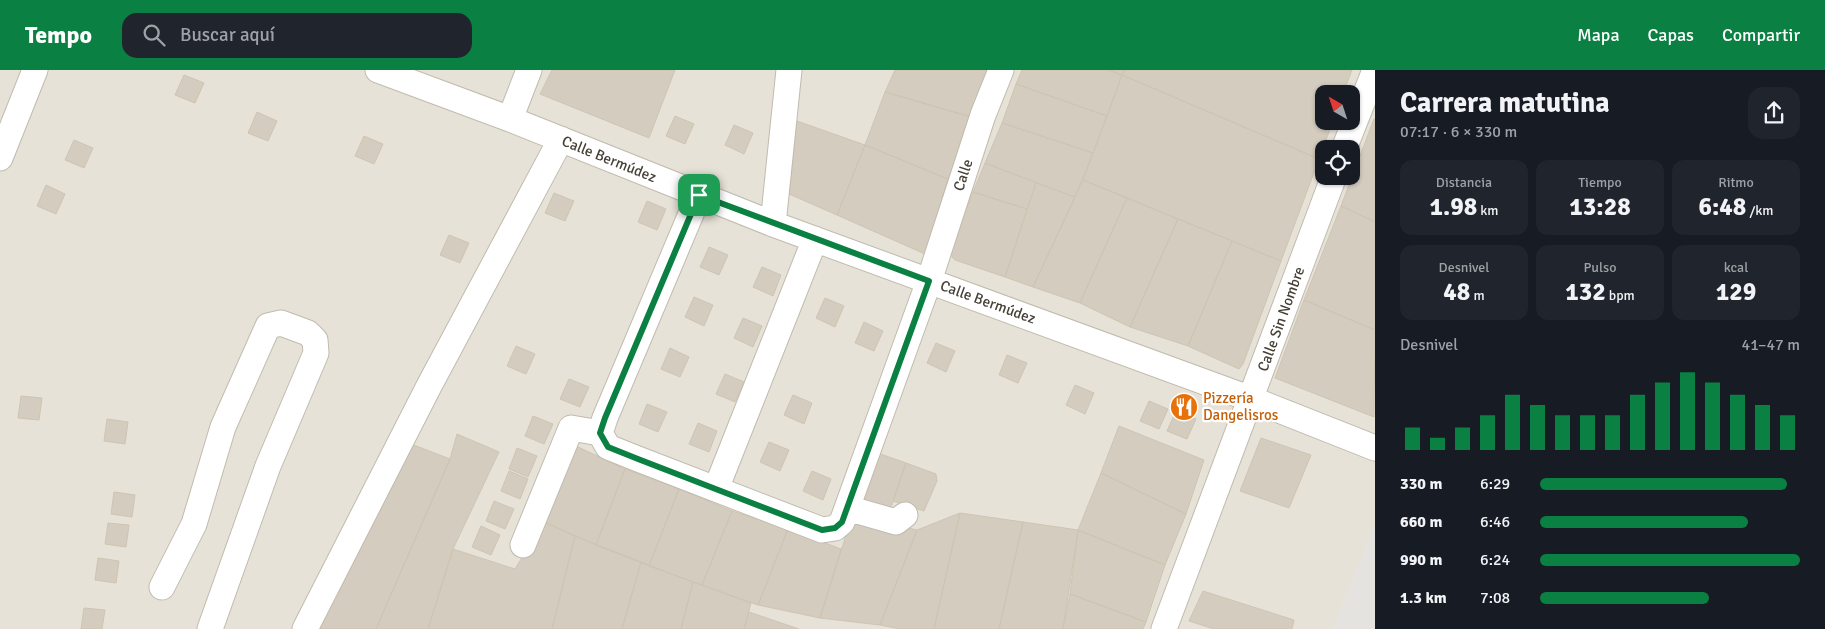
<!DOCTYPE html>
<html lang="es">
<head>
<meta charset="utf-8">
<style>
	:root { --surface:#171b24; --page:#20242c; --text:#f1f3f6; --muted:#9ea1a6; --accent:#0b8043 }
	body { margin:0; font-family:Signika,sans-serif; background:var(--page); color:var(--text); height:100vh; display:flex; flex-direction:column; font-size:19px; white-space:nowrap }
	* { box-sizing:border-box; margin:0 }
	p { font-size:16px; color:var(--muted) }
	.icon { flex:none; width:28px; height:28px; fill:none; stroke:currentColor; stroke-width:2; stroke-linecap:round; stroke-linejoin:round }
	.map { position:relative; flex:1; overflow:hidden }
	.side { display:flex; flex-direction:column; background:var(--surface); width:450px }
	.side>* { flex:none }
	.needle { width:32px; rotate:321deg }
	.tools { position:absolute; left:1315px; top:15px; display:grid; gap:10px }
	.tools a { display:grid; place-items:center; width:45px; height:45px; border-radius:10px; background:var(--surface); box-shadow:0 1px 4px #0004; font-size:25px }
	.pin { position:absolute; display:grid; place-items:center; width:42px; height:42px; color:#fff; margin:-21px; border-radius:10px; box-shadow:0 2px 8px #0006 }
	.round { display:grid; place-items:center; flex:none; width:52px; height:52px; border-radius:15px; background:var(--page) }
	.overview { display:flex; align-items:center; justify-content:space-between; height:85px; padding:0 25px }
	h1 { font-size:28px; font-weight:700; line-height:38px }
	.figures { display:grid; grid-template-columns:repeat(3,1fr); gap:8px; height:85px; padding:5px 25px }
	.figures div { display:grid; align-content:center; border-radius:12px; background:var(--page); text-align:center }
	.figures b { font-size:25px; font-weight:700 }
	.figures small { font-size:14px; font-weight:400 }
	.figures p { font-size:14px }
	.chart { height:140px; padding:10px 25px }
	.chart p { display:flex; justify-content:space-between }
	.chart svg { width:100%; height:90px; margin-top:5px; stroke:var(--accent); stroke-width:6 }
	ul { padding:0 25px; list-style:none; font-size:16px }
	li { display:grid; grid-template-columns:80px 60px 1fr; align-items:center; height:38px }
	li i { height:12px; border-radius:6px; background:var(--accent) }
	header { display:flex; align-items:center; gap:30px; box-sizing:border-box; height:70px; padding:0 25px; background:var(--accent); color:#fff }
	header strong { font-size:24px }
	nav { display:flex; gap:28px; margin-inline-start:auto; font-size:18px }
	.search { width:350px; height:45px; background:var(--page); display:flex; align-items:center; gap:12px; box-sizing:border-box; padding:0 18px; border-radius:15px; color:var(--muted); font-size:19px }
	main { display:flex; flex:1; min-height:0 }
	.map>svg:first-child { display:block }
	.residential { fill:#e7e2d7; fill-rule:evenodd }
	.parking { fill:#e5e3e0 }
	.building { fill:#d4ccbe; stroke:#cec4b2 }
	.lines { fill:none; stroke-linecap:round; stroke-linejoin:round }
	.minor-casing { stroke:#c1bbae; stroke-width:27 }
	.minor { stroke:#fff; stroke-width:25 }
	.route-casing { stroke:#fff; stroke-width:10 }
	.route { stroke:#0b8043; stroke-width:6 }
	.labels { text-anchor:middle; stroke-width:4.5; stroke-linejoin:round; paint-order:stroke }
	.street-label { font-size:15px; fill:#464037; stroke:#fff }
	.food-label { font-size:15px; fill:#c56008; stroke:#fff; text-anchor:start }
</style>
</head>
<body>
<header>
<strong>Tempo</strong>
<div class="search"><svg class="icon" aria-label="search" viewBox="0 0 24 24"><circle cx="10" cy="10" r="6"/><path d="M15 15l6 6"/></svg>Buscar aquí</div>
<nav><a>Mapa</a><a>Capas</a><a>Compartir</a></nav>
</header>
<main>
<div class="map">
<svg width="1375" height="559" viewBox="0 0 1375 559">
	<rect width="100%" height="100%" fill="#f3f0e8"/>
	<path class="residential" d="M0 0H1375V559H0ZM1324 24H1351V51H1324ZM1324 79H1351V106H1324Z"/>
	<path class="parking" d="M1375 455V559H1332Z"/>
	<path class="building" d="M552 0H675L649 68 540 24Z
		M895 0H988L971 47 885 22Z
		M1022 0H1108L1122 5 1107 46 1016 14Z
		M1108 0H1124L1122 5Z
		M1124 0H1352L1343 24H1324V51H1333L1319 89 1122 5Z
		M184 5 204 13 195 33 175 25Z
		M1122 5 1319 89 1281 191 1083 110Z
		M1016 14 1107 46 1093 83 1002 53Z
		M885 22 971 47 948 109 865 75Z
		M257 42 277 51 268 71 248 63Z
		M675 46 694 54 685 74 666 66Z
		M1374 49H1375V152L1341 136Z
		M794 50 865 75 837 145 789 124Z
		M1002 53 1093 83 1075 127 985 93Z
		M734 55 753 63 744 84 725 75Z
		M364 66 383 74 374 94 355 86Z
		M74 70 93 78 84 98 65 90Z
		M865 75 948 109 925 184 837 145Z
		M985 93 1036 113 1027 139 973 122Z
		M1083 110 1127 128 1080 233 1033 217Z
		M1036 113 1075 127 1033 217 1005 207Z
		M46 115 65 124 56 144 37 136Z
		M973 122 1027 139 1005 207 955 190 952 187 951 177Z
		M554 123 574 131 565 151 545 143Z
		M1127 128 1178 149 1130 257 1080 233Z
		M647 131 666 139 657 160 638 152Z
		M1341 136 1375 152V260L1304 230Z
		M1178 149 1232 171 1188 276 1130 257Z
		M449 165 469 173 460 193 440 185Z
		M1232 171 1281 191 1243 294 1239 299 1188 276Z
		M709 177 728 185 719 205 700 197Z
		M762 197 781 205 773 226 753 217Z
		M694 227 713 235 704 256 685 247Z
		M825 228 844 236 835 257 816 248Z
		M1304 230 1375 260 1374 347 1275 308Z
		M743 248 762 256 753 277 734 268Z
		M864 252 883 261 874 281 855 273Z
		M936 273 955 281 946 302 927 293Z
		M516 276 535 284 526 304 507 296Z
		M670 278 689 287 680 307 661 299Z
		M1007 285 1027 293 1018 313 999 305Z
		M725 304 744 312 735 332 716 324Z
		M569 309 589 317 580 337 560 329Z
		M1075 315 1094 323 1085 344 1066 335Z
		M793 325 812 333 804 354 784 345Z
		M21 326 42 328 39 350 18 348Z
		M1149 331 1168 339 1159 359 1140 351Z
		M647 334 667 342 658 362 639 354Z
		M1176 341 1196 349 1187 369 1167 361Z
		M533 346 553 354 544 374 525 366Z
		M107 349 128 352 125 374 104 371Z
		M698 353 717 361 709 382 689 374Z
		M1119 356 1204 390 1186 444 1101 403Z
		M457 364 499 382 453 479 428 559H376L450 389Z
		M1261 368 1311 385 1289 438 1240 421Z
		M406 372 450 389 376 559H311Z
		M769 372 789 380 780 401 760 392Z
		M576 376 625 399 596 475 544 452Z
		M517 378 537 386 528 407 509 399Z
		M872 381 906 393 889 443 857 432Z
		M906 393 936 404 937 411 924 441 893 431Z
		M625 399 679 419 649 496 596 475Z
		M509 401 528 409 520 429 501 421Z
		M812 401 831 409 823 430 803 421Z
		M1101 403 1186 444 1165 495 1078 460Z
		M679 419 732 441 702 515 649 496Z
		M114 422 135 425 132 447 111 444Z
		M494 431 514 439 505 459 486 451Z
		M732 441 788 459 758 535 702 515Z
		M960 443 1023 452 999 559H934Z
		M960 443 934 559H900L880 555 917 460Z
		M852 446 917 460 880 555 820 548Z
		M544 452 575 466 552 559H428L453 479 515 499Z
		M1023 452 1078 460 1063 559H999Z
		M108 453 129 455 126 477 105 474Z
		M481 456 500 465 491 485 472 477Z
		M788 459 841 479 820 548 758 535Z
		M1078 460 1165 495 1146 552 1070 524Z
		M575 466 641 492 622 559H552Z
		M98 488 119 491 116 513 95 510Z
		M641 492 693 512 681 559H622Z
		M693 512 751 533 744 559H681Z
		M1203 521 1294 550 1292 559H1214L1189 551Z
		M1070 524 1146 552 1143 559H1063Z
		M84 538 105 540 102 559H81Z
		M749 542 799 559H744Z"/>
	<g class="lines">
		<defs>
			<path id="minor" d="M378 0 510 49 773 154 1251 329 1375 378
				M510 49 529 0
				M1344 79 1375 0
				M0 88 35 0
				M699 125 605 348 600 363 608 377 638 389 822 460 835 458 842 452 929 211 983 45 1001 0
				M773 154 789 0
				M716 419 815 169
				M847 438 896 452 905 445
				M523 475 571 358 600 363
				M162 517 194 454 223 357 268 256 281 253 308 263 315 270 316 283 268 396 210 559
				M305 559 429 316 561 69
				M1164 559 1334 106"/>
		</defs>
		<use href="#minor" class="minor-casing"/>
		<use href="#minor" class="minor"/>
	</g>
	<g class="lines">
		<defs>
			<path id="route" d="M699 125 929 211 842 452 835 458 822 460 638 389 608 377 600 363 605 348Z"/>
		</defs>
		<use href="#route" class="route-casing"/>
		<use href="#route" class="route"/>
	</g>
	<defs>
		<symbol id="restaurant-disc" viewBox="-11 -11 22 22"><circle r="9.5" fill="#e8710a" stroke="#fff"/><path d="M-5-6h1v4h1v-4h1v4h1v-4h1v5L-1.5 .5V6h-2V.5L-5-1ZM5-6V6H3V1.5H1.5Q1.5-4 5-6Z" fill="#fff"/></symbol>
	</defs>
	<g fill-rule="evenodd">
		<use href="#restaurant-disc" x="1168" y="321" width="32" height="32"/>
	</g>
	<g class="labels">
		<g class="street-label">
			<text transform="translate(609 89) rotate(22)" y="5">Calle Bermúdez</text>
			<text transform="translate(963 105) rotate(-72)" y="5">Calle</text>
			<text transform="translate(988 232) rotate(20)" y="5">Calle Bermúdez</text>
			<text transform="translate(1281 249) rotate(-70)" y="5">Calle Sin Nombre</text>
		</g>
		<g class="food-label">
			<text x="1203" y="333">Pizzería<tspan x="1203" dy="17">Dangelisros</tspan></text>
		</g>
	</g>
</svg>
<div class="tools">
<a><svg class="needle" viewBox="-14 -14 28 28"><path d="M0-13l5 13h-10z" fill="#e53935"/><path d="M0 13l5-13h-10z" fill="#9ea1a6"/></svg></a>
<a><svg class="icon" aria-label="locate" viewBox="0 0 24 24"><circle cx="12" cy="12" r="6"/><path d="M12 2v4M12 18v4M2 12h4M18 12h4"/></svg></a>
</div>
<div class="pin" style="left:699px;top:125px;background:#1e9e55"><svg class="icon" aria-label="arrive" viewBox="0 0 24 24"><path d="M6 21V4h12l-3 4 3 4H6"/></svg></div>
</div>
<section class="side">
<div class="overview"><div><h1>Carrera matutina</h1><p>07:17 · 6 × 330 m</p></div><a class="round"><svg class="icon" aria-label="share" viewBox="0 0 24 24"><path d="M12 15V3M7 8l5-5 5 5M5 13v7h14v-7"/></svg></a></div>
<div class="figures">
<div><p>Distancia</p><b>1.98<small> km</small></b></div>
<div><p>Tiempo</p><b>13:28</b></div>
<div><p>Ritmo</p><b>6:48<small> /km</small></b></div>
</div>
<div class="figures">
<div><p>Desnivel</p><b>48<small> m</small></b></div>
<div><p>Pulso</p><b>132<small> bpm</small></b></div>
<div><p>kcal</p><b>129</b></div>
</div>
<div class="chart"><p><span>Desnivel</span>41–47 m</p>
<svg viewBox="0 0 160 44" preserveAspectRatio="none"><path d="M5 44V33M15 44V38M25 44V33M35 44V27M45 44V17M55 44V22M65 44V27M75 44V27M85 44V27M95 44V17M105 44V11M115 44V6M125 44V11M135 44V17M145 44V22M155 44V27"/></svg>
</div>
<ul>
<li><b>330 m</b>6:29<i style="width:95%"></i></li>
<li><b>660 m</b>6:46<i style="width:80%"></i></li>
<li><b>990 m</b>6:24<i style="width:100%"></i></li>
<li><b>1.3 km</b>7:08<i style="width:65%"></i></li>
</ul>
</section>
</main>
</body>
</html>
